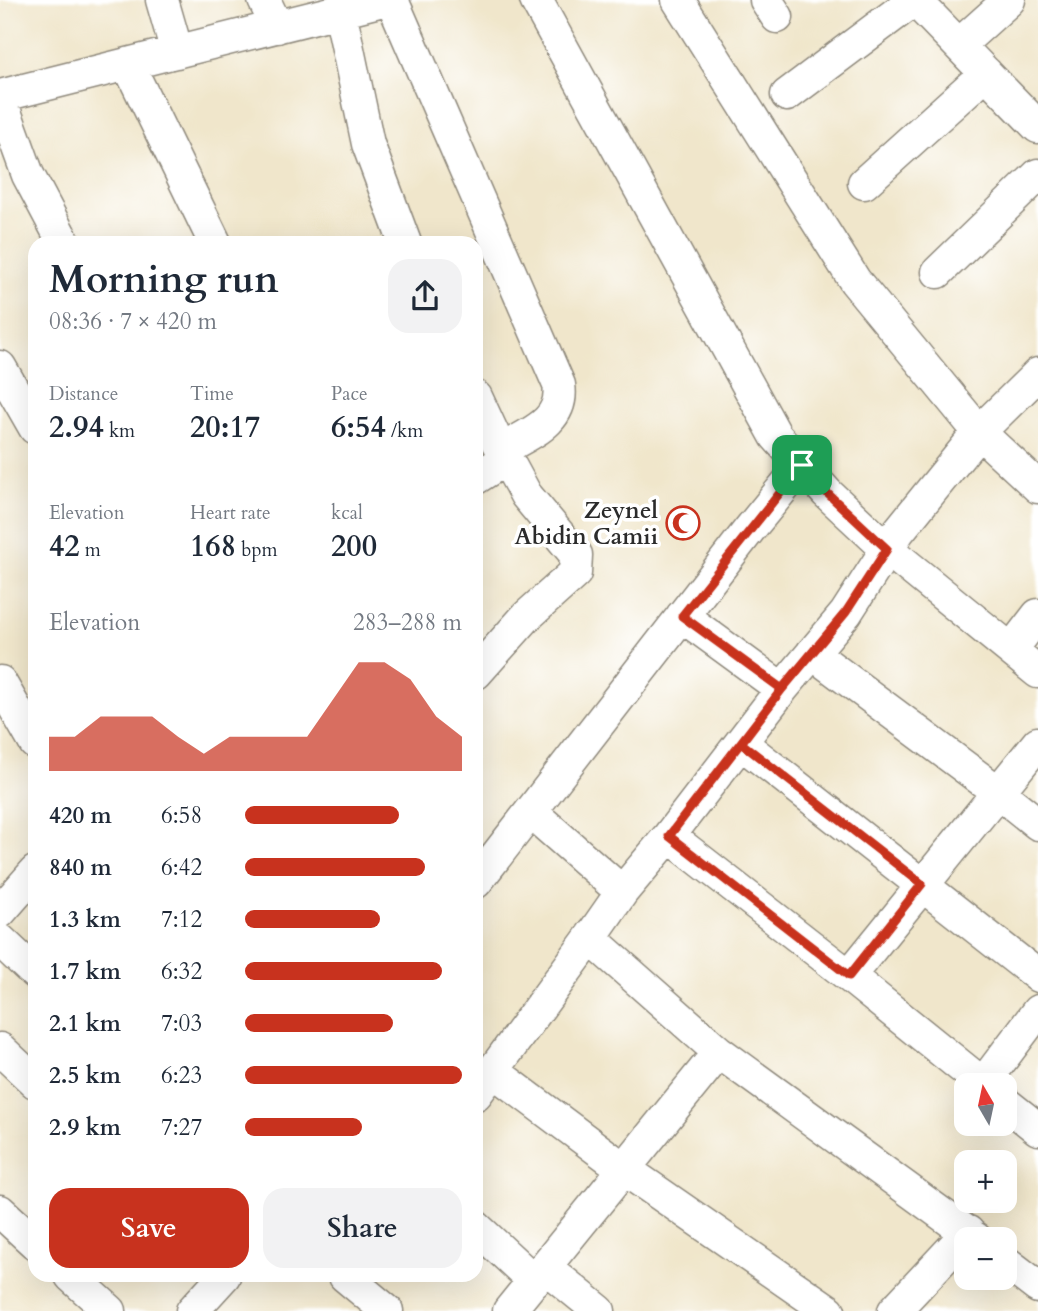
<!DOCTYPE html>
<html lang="en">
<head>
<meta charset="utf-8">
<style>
	:root { --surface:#fff; --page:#f2f2f3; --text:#1f2937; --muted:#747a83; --accent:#c8321e }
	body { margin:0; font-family:Cardo,serif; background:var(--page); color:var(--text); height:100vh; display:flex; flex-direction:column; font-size:26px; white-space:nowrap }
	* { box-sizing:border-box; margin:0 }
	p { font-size:23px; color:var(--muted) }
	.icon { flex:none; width:38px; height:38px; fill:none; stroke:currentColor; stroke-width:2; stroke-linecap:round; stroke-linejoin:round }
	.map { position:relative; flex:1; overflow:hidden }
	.panel { position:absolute; left:28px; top:236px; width:455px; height:1046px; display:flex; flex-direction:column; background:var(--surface); border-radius:21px; box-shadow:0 7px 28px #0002 }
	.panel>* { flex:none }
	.needle { width:46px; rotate:351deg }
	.buttons { position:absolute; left:954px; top:1073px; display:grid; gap:14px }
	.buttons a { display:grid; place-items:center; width:63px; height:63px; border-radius:14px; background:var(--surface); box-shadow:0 7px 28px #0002; font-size:35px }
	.pin { position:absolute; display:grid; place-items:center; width:60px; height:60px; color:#fff; margin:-30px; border-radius:14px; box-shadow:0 4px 10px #0006 }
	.round { display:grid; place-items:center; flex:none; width:74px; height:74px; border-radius:21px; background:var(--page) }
	.head { display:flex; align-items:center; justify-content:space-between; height:119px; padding:0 21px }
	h1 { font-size:38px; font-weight:700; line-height:52px }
	.metrics { display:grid; grid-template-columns:repeat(3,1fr); gap:10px; height:119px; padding:7px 21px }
	.metrics div { display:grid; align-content:center }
	.metrics b { font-size:30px; font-weight:700 }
	.metrics small { font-size:19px; font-weight:400 }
	.metrics p { font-size:19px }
	.chart { height:196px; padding:14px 21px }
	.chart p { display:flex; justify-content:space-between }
	.chart svg { width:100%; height:126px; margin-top:7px; fill:var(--accent); opacity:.7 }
	.button { display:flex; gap:14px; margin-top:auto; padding:14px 21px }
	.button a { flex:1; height:80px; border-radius:21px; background:var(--accent); color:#fff; font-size:28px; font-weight:700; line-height:80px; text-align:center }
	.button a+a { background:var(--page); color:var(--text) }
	ul { padding:0 21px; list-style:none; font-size:23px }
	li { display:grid; grid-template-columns:112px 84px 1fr; align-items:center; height:52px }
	li i { height:18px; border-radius:9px; background:var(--accent) }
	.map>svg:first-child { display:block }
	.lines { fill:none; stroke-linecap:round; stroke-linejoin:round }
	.minor-casing { stroke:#8e887b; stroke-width:35 }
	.minor { stroke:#fff; stroke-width:32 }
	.route-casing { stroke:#fff; stroke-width:14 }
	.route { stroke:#c8321e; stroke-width:9 }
	.labels { text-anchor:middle; stroke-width:7; stroke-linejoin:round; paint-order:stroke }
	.poi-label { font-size:23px; font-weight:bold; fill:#2b2b2b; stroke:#fff; text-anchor:end }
</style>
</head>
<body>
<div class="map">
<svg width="1038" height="1311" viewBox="0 0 1038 1311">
	<rect width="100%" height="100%" fill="#fff"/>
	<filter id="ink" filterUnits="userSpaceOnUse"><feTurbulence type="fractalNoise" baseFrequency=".0143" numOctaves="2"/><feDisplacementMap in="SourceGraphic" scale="14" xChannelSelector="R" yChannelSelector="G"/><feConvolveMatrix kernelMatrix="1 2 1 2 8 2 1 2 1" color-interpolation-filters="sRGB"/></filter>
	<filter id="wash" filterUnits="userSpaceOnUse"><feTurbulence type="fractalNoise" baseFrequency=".00686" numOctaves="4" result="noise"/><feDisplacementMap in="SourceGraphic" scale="28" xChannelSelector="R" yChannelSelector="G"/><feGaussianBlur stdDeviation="1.57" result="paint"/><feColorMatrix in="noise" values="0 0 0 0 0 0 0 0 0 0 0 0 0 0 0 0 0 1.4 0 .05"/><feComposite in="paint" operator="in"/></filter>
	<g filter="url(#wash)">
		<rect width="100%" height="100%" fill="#f0e6cb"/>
	</g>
	<g filter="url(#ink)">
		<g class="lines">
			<defs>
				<path id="minor" d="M162 0 177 52
					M264 0 277 27
					M392 0 559 385C565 422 528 434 501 450
					M536 0 776 436 827 493 887 549 1038 672
					M678 0 855 281 979 432 1038 487
					M766 0 777 17
					M915 0 1038 127
					M340 11 368 144 405 243
					M959 45 1009 0
					M128 64 215 243
					M787 95 914 0
					M0 96 383 0
					M0 98 28 175 64 243
					M864 183 986 73
					M938 272 1038 175
					M0 367 35 428
					M476 397 494 436 526 495 576 555 575 573 526 617 476 673
					M476 478 506 459
					M682 616 782 689
					M1011 650 1038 615
					M812 653 998 792 1038 824
					M0 682 35 743
					M741 743 1038 976
					M531 812 622 892
					M669 836 849 976 984 1085
					M476 882 749 530 802 465
					M0 912 35 872
					M0 940 35 973
					M849 976 1038 743
					M0 1049 35 1082
					M493 1071 624 1169 829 1311
					M983 1084 1038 1011
					M476 1094 590 938
					M1004 1102 1038 1129
					M0 1211 35 1243
					M476 1227 534 1281
					M976 1239 719 1052 590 938 622 892 669 836 782 689 846 613 898 532 979 432 1038 374
					M1004 1261 1038 1287
					M545 1267 599 1311
					M71 1276 110 1311
					M345 1276 387 1311
					M192 1311 224 1276
					M509 1311 719 1052
					M894 1311 968 1232"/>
			</defs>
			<use href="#minor" class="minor-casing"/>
			<use href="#minor" class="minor"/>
		</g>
	</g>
	<g class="lines" filter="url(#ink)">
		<defs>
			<path id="route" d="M802 465 827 493 887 549 846 612 782 689 669 836 849 976 922 884 741 743 782 689 682 616 802 465"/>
		</defs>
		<use href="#route" class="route-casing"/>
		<use href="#route" class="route"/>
	</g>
	<defs>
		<symbol id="mosque-ring" viewBox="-11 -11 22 22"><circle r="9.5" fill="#fff" stroke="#c8321e" stroke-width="1.5"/><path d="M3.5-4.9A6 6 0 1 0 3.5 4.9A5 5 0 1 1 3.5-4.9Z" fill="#c8321e"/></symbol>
	</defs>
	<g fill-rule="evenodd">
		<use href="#mosque-ring" x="664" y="504" width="38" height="38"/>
	</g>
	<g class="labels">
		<g class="poi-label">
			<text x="658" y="518">Zeynel<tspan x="658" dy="26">Abidin Camii</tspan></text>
		</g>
	</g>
</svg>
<div class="buttons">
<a><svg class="needle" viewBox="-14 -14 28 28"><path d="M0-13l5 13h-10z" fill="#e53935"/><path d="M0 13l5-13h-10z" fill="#747a83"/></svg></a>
<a>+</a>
<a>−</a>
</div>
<div class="pin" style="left:802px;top:465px;background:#1e9e55"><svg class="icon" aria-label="arrive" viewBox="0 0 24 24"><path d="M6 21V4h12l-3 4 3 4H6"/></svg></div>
<section class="panel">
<div class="head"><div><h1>Morning run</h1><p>08:36 · 7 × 420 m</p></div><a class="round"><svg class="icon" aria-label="share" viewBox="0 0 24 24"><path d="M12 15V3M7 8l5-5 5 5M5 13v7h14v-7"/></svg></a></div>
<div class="metrics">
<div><p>Distance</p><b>2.94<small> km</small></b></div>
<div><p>Time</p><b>20:17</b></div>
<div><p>Pace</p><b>6:54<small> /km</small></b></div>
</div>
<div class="metrics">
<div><p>Elevation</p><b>42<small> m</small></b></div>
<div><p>Heart rate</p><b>168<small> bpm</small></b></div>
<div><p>kcal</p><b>200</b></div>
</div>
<div class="chart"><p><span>Elevation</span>283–288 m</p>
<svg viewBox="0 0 160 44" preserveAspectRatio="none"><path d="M0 44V32L10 32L20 25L30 25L40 25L50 32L60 38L70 32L80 32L90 32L100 32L110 19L120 6L130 6L140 12L150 25L160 32V44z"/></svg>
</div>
<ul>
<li><b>420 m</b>6:58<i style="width:71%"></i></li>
<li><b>840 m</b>6:42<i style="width:83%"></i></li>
<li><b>1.3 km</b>7:12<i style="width:62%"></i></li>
<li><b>1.7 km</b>6:32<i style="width:91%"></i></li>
<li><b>2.1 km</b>7:03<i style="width:68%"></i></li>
<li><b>2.5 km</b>6:23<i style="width:100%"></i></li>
<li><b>2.9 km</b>7:27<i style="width:54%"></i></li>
</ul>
<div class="button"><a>Save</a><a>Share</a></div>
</section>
</div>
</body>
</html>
